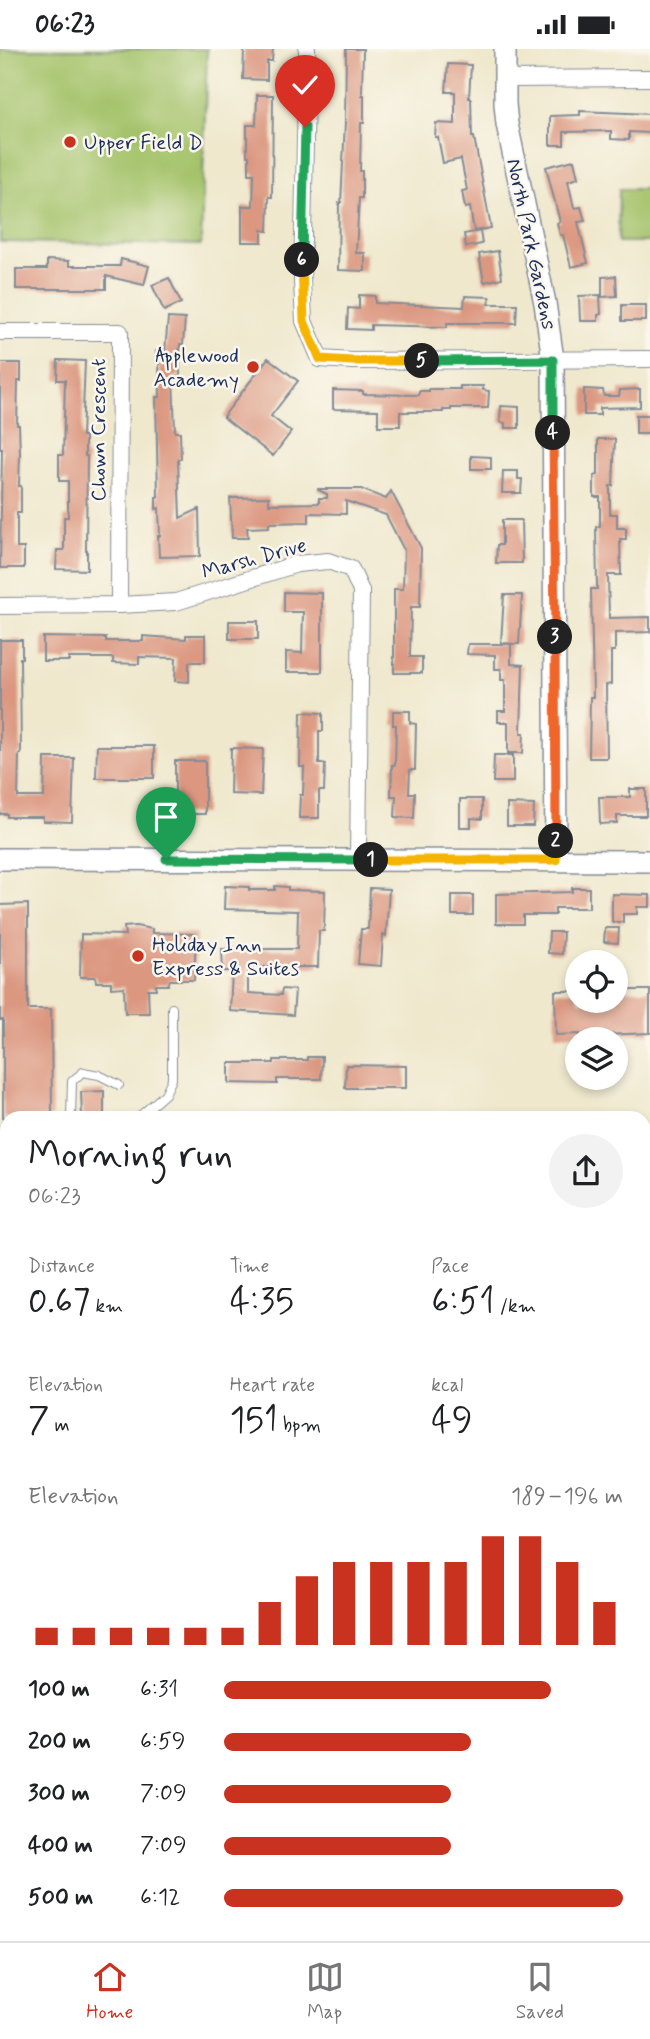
<!DOCTYPE html>
<html lang="en">
<head>
<meta charset="utf-8">
<style>
	:root { --surface:#fff; --page:#f2f2f2; --text:#202124; --muted:#757577; --line:#e0e0e0; --accent:#c8321e }
	body { margin:0; font-family:Mynerve,sans-serif; background:var(--page); color:var(--text); height:100vh; display:flex; flex-direction:column; font-size:26px; white-space:nowrap }
	* { box-sizing:border-box; margin:0 }
	p { font-size:23px; color:var(--muted) }
	.icon { flex:none; width:38px; height:38px; fill:none; stroke:currentColor; stroke-width:2; stroke-linecap:round; stroke-linejoin:round }
	.map { position:relative; flex:1; overflow:hidden }
	.side { position:absolute; left:0px; top:1062px; width:651px; height:831px; display:flex; flex-direction:column; background:var(--surface); border-radius:21px 21px 0 0; box-shadow:0 4px 10px #0003 }
	.side>* { flex:none }
	.buttons { position:absolute; left:565px; top:901px; display:grid; gap:14px }
	.buttons a { display:grid; place-items:center; width:63px; height:63px; border-radius:50%; background:var(--surface); box-shadow:0 4px 10px #0003; font-size:35px }
	.pin { position:absolute; display:grid; place-items:center; width:60px; height:60px; color:#fff; margin:-72px -30px; border-radius:50% 50% 50% 0; rotate:-45deg; box-shadow:0 0 7px #0007 }
	.pin .icon { rotate:45deg }
	.km { position:absolute; width:35px; height:35px; margin:-18px; border-radius:50%; background:#222; color:#fff; font-size:19px; line-height:35px; text-align:center }
	.round { display:grid; place-items:center; flex:none; width:74px; height:74px; border-radius:37px; background:var(--page) }
	.summary { display:flex; align-items:center; justify-content:space-between; height:119px; padding:0 28px }
	h1 { font-size:38px; font-weight:600; line-height:52px }
	.figures { display:grid; grid-template-columns:repeat(3,1fr); gap:10px; height:119px; padding:7px 28px }
	.figures div { display:grid; align-content:center }
	.figures b { font-size:35px; font-weight:600 }
	.figures small { font-size:19px; font-weight:400 }
	.figures p { font-size:19px }
	.chart { height:196px; padding:14px 28px }
	.chart p { display:flex; justify-content:space-between }
	.chart svg { width:100%; height:126px; margin-top:7px; stroke:var(--accent); stroke-width:6 }
	ul { padding:0 28px; list-style:none; font-size:23px }
	li { display:grid; grid-template-columns:112px 84px 1fr; align-items:center; height:52px }
	li i { height:18px; border-radius:9px; background:var(--accent) }
	.status { display:flex; justify-content:space-between; align-items:center; height:49px; padding:0 35px; background:var(--surface); direction:ltr }
	.status svg { height:19px; fill:currentColor }
	.tab-bar { display:flex; justify-content:space-around; align-items:center; height:98px; border-top:2px solid var(--line); background:var(--surface); font-size:19px; color:var(--muted) }
	.tab-bar a { display:grid; justify-items:center; gap:4px }
	.tab-bar .selected { color:var(--accent) }
	.map>svg:first-child { display:block }
	.green { fill:#a4c36b; stroke:#607964; stroke-width:2 }
	.forest { fill:#83a95f; stroke:#4f6c5e; stroke-width:2 }
	.building { fill:#db9780 }
	.lines { fill:none; stroke-linecap:round; stroke-linejoin:round }
	.lane-casing { stroke:#858c96; stroke-width:10 }
	.street-casing { stroke:#858c96; stroke-width:18 }
	.secondary-casing { stroke:#858c96; stroke-width:24 }
	.primary-casing { stroke:#858c96; stroke-width:27 }
	.path { stroke:#858c96; stroke-width:2.5; stroke-dasharray:2 5; stroke-linecap:butt }
	.lane { stroke:#fff; stroke-width:8 }
	.street { stroke:#fff; stroke-width:16 }
	.secondary { stroke:#fff; stroke-width:21 }
	.primary { stroke:#fff; stroke-width:24 }
	.split-1-casing { stroke:#fff; stroke-width:14 }
	.split-2-casing { stroke:#fff; stroke-width:14 }
	.split-3-casing { stroke:#fff; stroke-width:14 }
	.split-4-casing { stroke:#fff; stroke-width:14 }
	.split-5-casing { stroke:#fff; stroke-width:14 }
	.split-6-casing { stroke:#fff; stroke-width:14 }
	.split-7-casing { stroke:#fff; stroke-width:14 }
	.split-1 { stroke:#22a559; stroke-width:9 }
	.split-2 { stroke:#f5b400; stroke-width:9 }
	.split-3 { stroke:#f0652b; stroke-width:9 }
	.split-4 { stroke:#f0652b; stroke-width:9 }
	.split-5 { stroke:#22a559; stroke-width:9 }
	.split-6 { stroke:#f5b400; stroke-width:9 }
	.split-7 { stroke:#22a559; stroke-width:9 }
	.poi-dot { fill:#c8321e; stroke:#fbf7ec; stroke-width:2.5 }
	.labels { text-anchor:middle; stroke-width:5; stroke-linejoin:round; paint-order:stroke }
	.poi-label { font-size:21px; fill:#1b2f5e; stroke:#fbf7ec; text-anchor:start }
	.street-label { font-size:21px; fill:#1b2f5e; stroke:#fbf7ec }
</style>
</head>
<body>
<div class="status"><b>06:23</b><svg viewBox="0 0 49 12"><path d="M0 12V9h3v3zM5 12V6h3v6zM10 12V3h3v9zM15 12V0h3v12zM26 1h20v11H26zM47 4h2v5h-2z"/></svg></div>
<div class="map">
<svg width="650" height="1892" viewBox="0 0 650 1892">
	<rect width="100%" height="100%" fill="#fbf7ec"/>
	<filter id="ink" filterUnits="userSpaceOnUse"><feTurbulence type="fractalNoise" baseFrequency=".0143" numOctaves="2"/><feDisplacementMap in="SourceGraphic" scale="14" xChannelSelector="R" yChannelSelector="G"/><feConvolveMatrix kernelMatrix="1 2 1 2 8 2 1 2 1" color-interpolation-filters="sRGB"/></filter>
	<filter id="wash" filterUnits="userSpaceOnUse"><feTurbulence type="fractalNoise" baseFrequency=".00686" numOctaves="4" result="noise"/><feDisplacementMap in="SourceGraphic" scale="28" xChannelSelector="R" yChannelSelector="G"/><feGaussianBlur stdDeviation="1.57" result="paint"/><feColorMatrix in="noise" values="0 0 0 0 0 0 0 0 0 0 0 0 0 0 0 0 0 1.4 0 .05"/><feComposite in="paint" operator="in"/></filter>
	<g filter="url(#wash)">
		<rect width="100%" height="100%" fill="#efe8cd"/>
		<path class="green" d="M0 0H207L201 196 0 193Z
			M619 140H650V193H618Z
			M305 1886 619 1887 615 1892H304Z"/>
		<path class="forest" d="M302 1887V1886L483 1887 479 1892H302Z"/>
		<g id="blocks">
			<path class="building" d="M244 0H273L272 12H267V31L243 30Z
				M346 0H363L362 46H364V74H361L360 122H362V149H359L356 204H365V222L338 221 339 154H341L345 73Z
				M448 15 471 16 469 49H471L472 88H474L491 179 474 182 470 158 465 159 462 142 467 141 461 110 443 114 438 88H435L436 74 455 75V43H446Z
				M257 46H273L272 148H269L268 182 262 181V193H242V157H253L254 125H249V107H247V76H256Z
				M580 62 650 65V84L629 83V91L611 90V82L564 83V96H550V67L580 66Z
				M574 111 578 129 568 132 574 159 581 158 585 172 578 173 588 214 571 218 563 186H560L557 174 560 173 546 118Z
				M480 182 482 195 466 198 464 185Z
				M498 202 502 229 484 233 479 205Z
				M121 210 149 217 144 236 106 227V240H16V220H47V211L69 212V217H120Z
				M616 227 617 247 602 248V228Z
				M169 229 181 254 164 262 152 236Z
				M359 246 375 247V254L464 258 465 247 490 248 489 255H517L516 274H447V278L371 276V281L347 280 348 259 359 260Z
				M600 246 601 265 598 266V272H580L579 247Z
				M622 256H646V272H622Z
				M168 269 185 270 183 295H180V327L173 328 175 383H180L181 410H178L180 469 199 460 200 507 159 508 158 487H160L159 459 156 460V448H158L156 348H160L159 313H156V302H165Z
				M268 309 298 332 271 367 291 383 273 407 223 368Z
				M58 311 85 312 82 387H85V407H87L86 501H87V521L56 520 57 501H64V468H68V432H59V406H63L65 331H57Z
				M0 314H21V332H18L17 376H19L20 404 19 437H21V464H17V499H24V519H0L2 400H0Z
				M460 337H483V341L489 342 488 359H451V361H443V363H400V377H378V361L333 360V341L363 342V345L419 346V342H429V340H460Z
				M584 340 603 341 604 347H619L620 341 640 340V358L600 359V366H584Z
				M501 357 519 358V379H505V374L500 373Z
				M636 366H649L648 385H636Z
				M598 390H615L613 437H610V465H617V479H626V490H620L621 526H608L609 569 650 568V583L615 584V602H611V635L606 636 607 709H589L590 648H593L591 540H597L596 478 600 477V448H594V427L598 426Z
				M471 407 491 408V420H471Z
				M503 422H518V430H522L521 444H502Z
				M318 440H361L386 450 391 442 421 499 420 558H411L410 608H422V624H394V540H403L404 501 386 466 346 452V465L309 464V473L269 474V478L247 479 248 489H232L230 449 269 448V455L319 454V449H327V445L318 441Z
				M502 471H521L522 514H496L497 496H502Z
				M284 543 322 544V623H286V603L302 604 303 563H284Z
				M504 546H522L519 595 501 594Z
				M229 572H258V590H229Z
				M186 586H205V613H189V633L175 632 176 609 139 608V615L113 614V609H69V612H43V588L106 589V592H143V587L186 590Z
				M0 591H22V609H20L21 705H19L18 748H44L45 709H74L72 773 43 772V768H7V765H0Z
				M468 595H511V615L523 616 521 684H524L523 704H508V673H498V662H505V631H501V620H495V606L467 605Z
				M393 662H410V674L416 675 415 721H410L409 744H415L414 769 395 768 396 747H391L392 716H395L396 676H393Z
				M301 663 323 664V682H319V715H325L324 742H319V769H299L300 746H303L304 718H300Z
				M97 697H154V729H96Z
				M231 699 263 700 261 746 230 745Z
				M494 706H513V733H493Z
				M175 712H205V765H175Z
				M630 740H646V767H617V774L600 775 599 748H630Z
				M460 750H482V770L471 769V778H460Z
				M507 755 534 756 533 777H507Z
				M225 837 249 838V841H275V837L288 838V841L325 842 324 882H319L318 918H248V944L281 946 282 940 295 941 293 966 230 962 232 922H223L222 900H297L298 862 224 860Z
				M370 839 389 840 386 887 383 886 381 917 358 915 361 880H368Z
				M572 839H589V859H555V866H523V875H496V845L572 843Z
				M612 845 650 846V858H637V865H623V873H612Z
				M452 846H473V866H452Z
				M28 855V960H51L52 1069H3V971H0V856Z
				M136 877 152 880V884L196 885 194 931H170L168 936H156V940H148L149 964H125L124 938 111 939V933H96L95 928H80L81 885 125 886 124 878Z
				M605 879H619L618 894 604 893Z
				M549 883H563L562 905 548 904Z
				M616 941H650V984L605 986 604 990H580V985L556 986 555 942H578V952H616Z
				M307 1008H322L321 1030H277V1035L229 1034V1014H274V1011H307Z
				M346 1016 406 1017V1039H345Z
				M104 1042V1069H82L81 1043Z"/>
		</g>
	</g>
	<g filter="url(#ink)">
		<use href="#blocks" fill-opacity="0" stroke="#858c96" stroke-width="2"/>
		<g class="lines">
			<defs>
				<path id="lane" d="M71 1069 72 1032 83 1023 99 1026 119 1036
					M140 1069 142 1065 165 1045 172 1030V959
					M0 1324 7 1326"/>
				<path id="street" d="M307 0 302 233 304 272 320 310 352 312 650 310
					M505 30 650 29
					M0 283H120L119 556
					M0 557 119 556 176 553 297 515 328 512 351 520 361 542 358 811
					M644 1369H650
					M644 1576H650
					M0 1714H7
					M644 1807 650 1789
					M644 1876 650 1881"/>
				<path id="secondary" d="M505 0V55L507 75 545 254 553 311 556 811
					M0 810 650 812"/>
				<path id="primary" d="M644 1194H650
					M0 1199H7"/>
			</defs>
			<use href="#lane" class="lane-casing"/>
			<use href="#street" class="street-casing"/>
			<use href="#secondary" class="secondary-casing"/>
			<use href="#primary" class="primary-casing"/>
			<path class="path" d="M0 1732H7
				M384 1886 386 1892
				M579 1886 581 1892
				M628 1886 634 1892
				M506 1892 510 1886
				M549 1892 554 1886"/>
			<use href="#lane" class="lane"/>
			<use href="#street" class="street"/>
			<use href="#secondary" class="secondary"/>
			<use href="#primary" class="primary"/>
		</g>
	</g>
	<g class="lines" filter="url(#ink)">
		<defs>
			<path id="split-1" d="M166 810 371 811"/>
			<path id="split-2" d="M371 811H556V792"/>
			<path id="split-3" d="M555 588 556 792"/>
			<path id="split-4" d="M553 384 555 588"/>
			<path id="split-5" d="M422 312 553 311V384"/>
			<path id="split-6" d="M302 211 304 272 320 310 352 312H422"/>
			<path id="split-7" d="M302 211 305 78"/>
		</defs>
		<use href="#split-1" class="split-1-casing"/>
		<use href="#split-2" class="split-2-casing"/>
		<use href="#split-3" class="split-3-casing"/>
		<use href="#split-4" class="split-4-casing"/>
		<use href="#split-5" class="split-5-casing"/>
		<use href="#split-6" class="split-6-casing"/>
		<use href="#split-7" class="split-7-casing"/>
		<use href="#split-1" class="split-1"/>
		<use href="#split-2" class="split-2"/>
		<use href="#split-3" class="split-3"/>
		<use href="#split-4" class="split-4"/>
		<use href="#split-5" class="split-5"/>
		<use href="#split-6" class="split-6"/>
		<use href="#split-7" class="split-7"/>
	</g>
	<g class="poi-dot">
		<circle cx="70" cy="93" r="7"/>
		<circle cx="253" cy="318" r="7"/>
		<circle cx="138" cy="907" r="7"/>
	</g>
	<g class="labels">
		<g class="poi-label">
			<text x="84" y="100">Upper Field D</text>
			<text x="239" y="313" text-anchor="end">Applewood<tspan x="239" dy="24">Academy</tspan></text>
			<text x="152" y="902">Holiday Inn<tspan x="152" dy="24">Express &amp; Suites</tspan></text>
		</g>
		<g class="street-label">
			<text transform="translate(532 195) rotate(78)" y="7">North Park Gardens</text>
			<text transform="translate(98 381) rotate(-90)" y="7">Chown Crescent</text>
			<text transform="translate(254 509) rotate(-15)" y="7">Marsh Drive</text>
		</g>
	</g>
</svg>
<div class="buttons">
<a><svg class="icon" aria-label="locate" viewBox="0 0 24 24"><circle cx="12" cy="12" r="6"/><path d="M12 2v4M12 18v4M2 12h4M18 12h4"/></svg></a>
<a><svg class="icon" aria-label="layers" viewBox="0 0 24 24"><path d="M12 4l9 5-9 5-9-5zM3 14l9 5 9-5"/></svg></a>
</div>
<div class="pin" style="left:166px;top:810px;background:#1e9e55"><svg class="icon" aria-label="arrive" viewBox="0 0 24 24"><path d="M6 21V4h12l-3 4 3 4H6"/></svg></div>
<div class="pin" style="left:305px;top:78px;background:#d93025"><svg class="icon" aria-label="check" viewBox="0 0 24 24"><path d="M5 12l5 5 9-10"/></svg></div>
<b class="km" style="left:371px;top:811px">1</b>
<b class="km" style="left:556px;top:792px">2</b>
<b class="km" style="left:555px;top:588px">3</b>
<b class="km" style="left:553px;top:384px">4</b>
<b class="km" style="left:422px;top:312px">5</b>
<b class="km" style="left:302px;top:211px">6</b>
<section class="side">
<div class="summary"><div><h1>Morning run</h1><p>06:23</p></div><a class="round"><svg class="icon" aria-label="share" viewBox="0 0 24 24"><path d="M12 15V3M7 8l5-5 5 5M5 13v7h14v-7"/></svg></a></div>
<div class="figures">
<div><p>Distance</p><b>0.67<small> km</small></b></div>
<div><p>Time</p><b>4:35</b></div>
<div><p>Pace</p><b>6:51<small> /km</small></b></div>
</div>
<div class="figures">
<div><p>Elevation</p><b>7<small> m</small></b></div>
<div><p>Heart rate</p><b>151<small> bpm</small></b></div>
<div><p>kcal</p><b>49</b></div>
</div>
<div class="chart"><p><span>Elevation</span>189–196 m</p>
<svg viewBox="0 0 160 44" preserveAspectRatio="none"><path d="M5 44V38M15 44V38M25 44V38M35 44V38M45 44V38M55 44V38M65 44V29M75 44V20M85 44V15M95 44V15M105 44V15M115 44V15M125 44V6M135 44V6M145 44V15M155 44V29"/></svg>
</div>
<ul>
<li><b>100 m</b>6:31<i style="width:82%"></i></li>
<li><b>200 m</b>6:59<i style="width:62%"></i></li>
<li><b>300 m</b>7:09<i style="width:57%"></i></li>
<li><b>400 m</b>7:09<i style="width:57%"></i></li>
<li><b>500 m</b>6:12<i style="width:100%"></i></li>
</ul>
</section>
</div>
<nav class="tab-bar">
<a class="selected"><svg class="icon" aria-label="home" viewBox="0 0 24 24"><path d="M3 11l9-7 9 7M6 9v11h12V9"/></svg>Home</a>
<a><svg class="icon" aria-label="map" viewBox="0 0 24 24"><path d="M3 6l6-2 6 2 6-2v14l-6 2-6-2-6 2zM9 4v14M15 6v14"/></svg>Map</a>
<a><svg class="icon" aria-label="saved" viewBox="0 0 24 24"><path d="M7 4h10v16l-5-4-5 4z"/></svg>Saved</a>
</nav>
</body>
</html>
